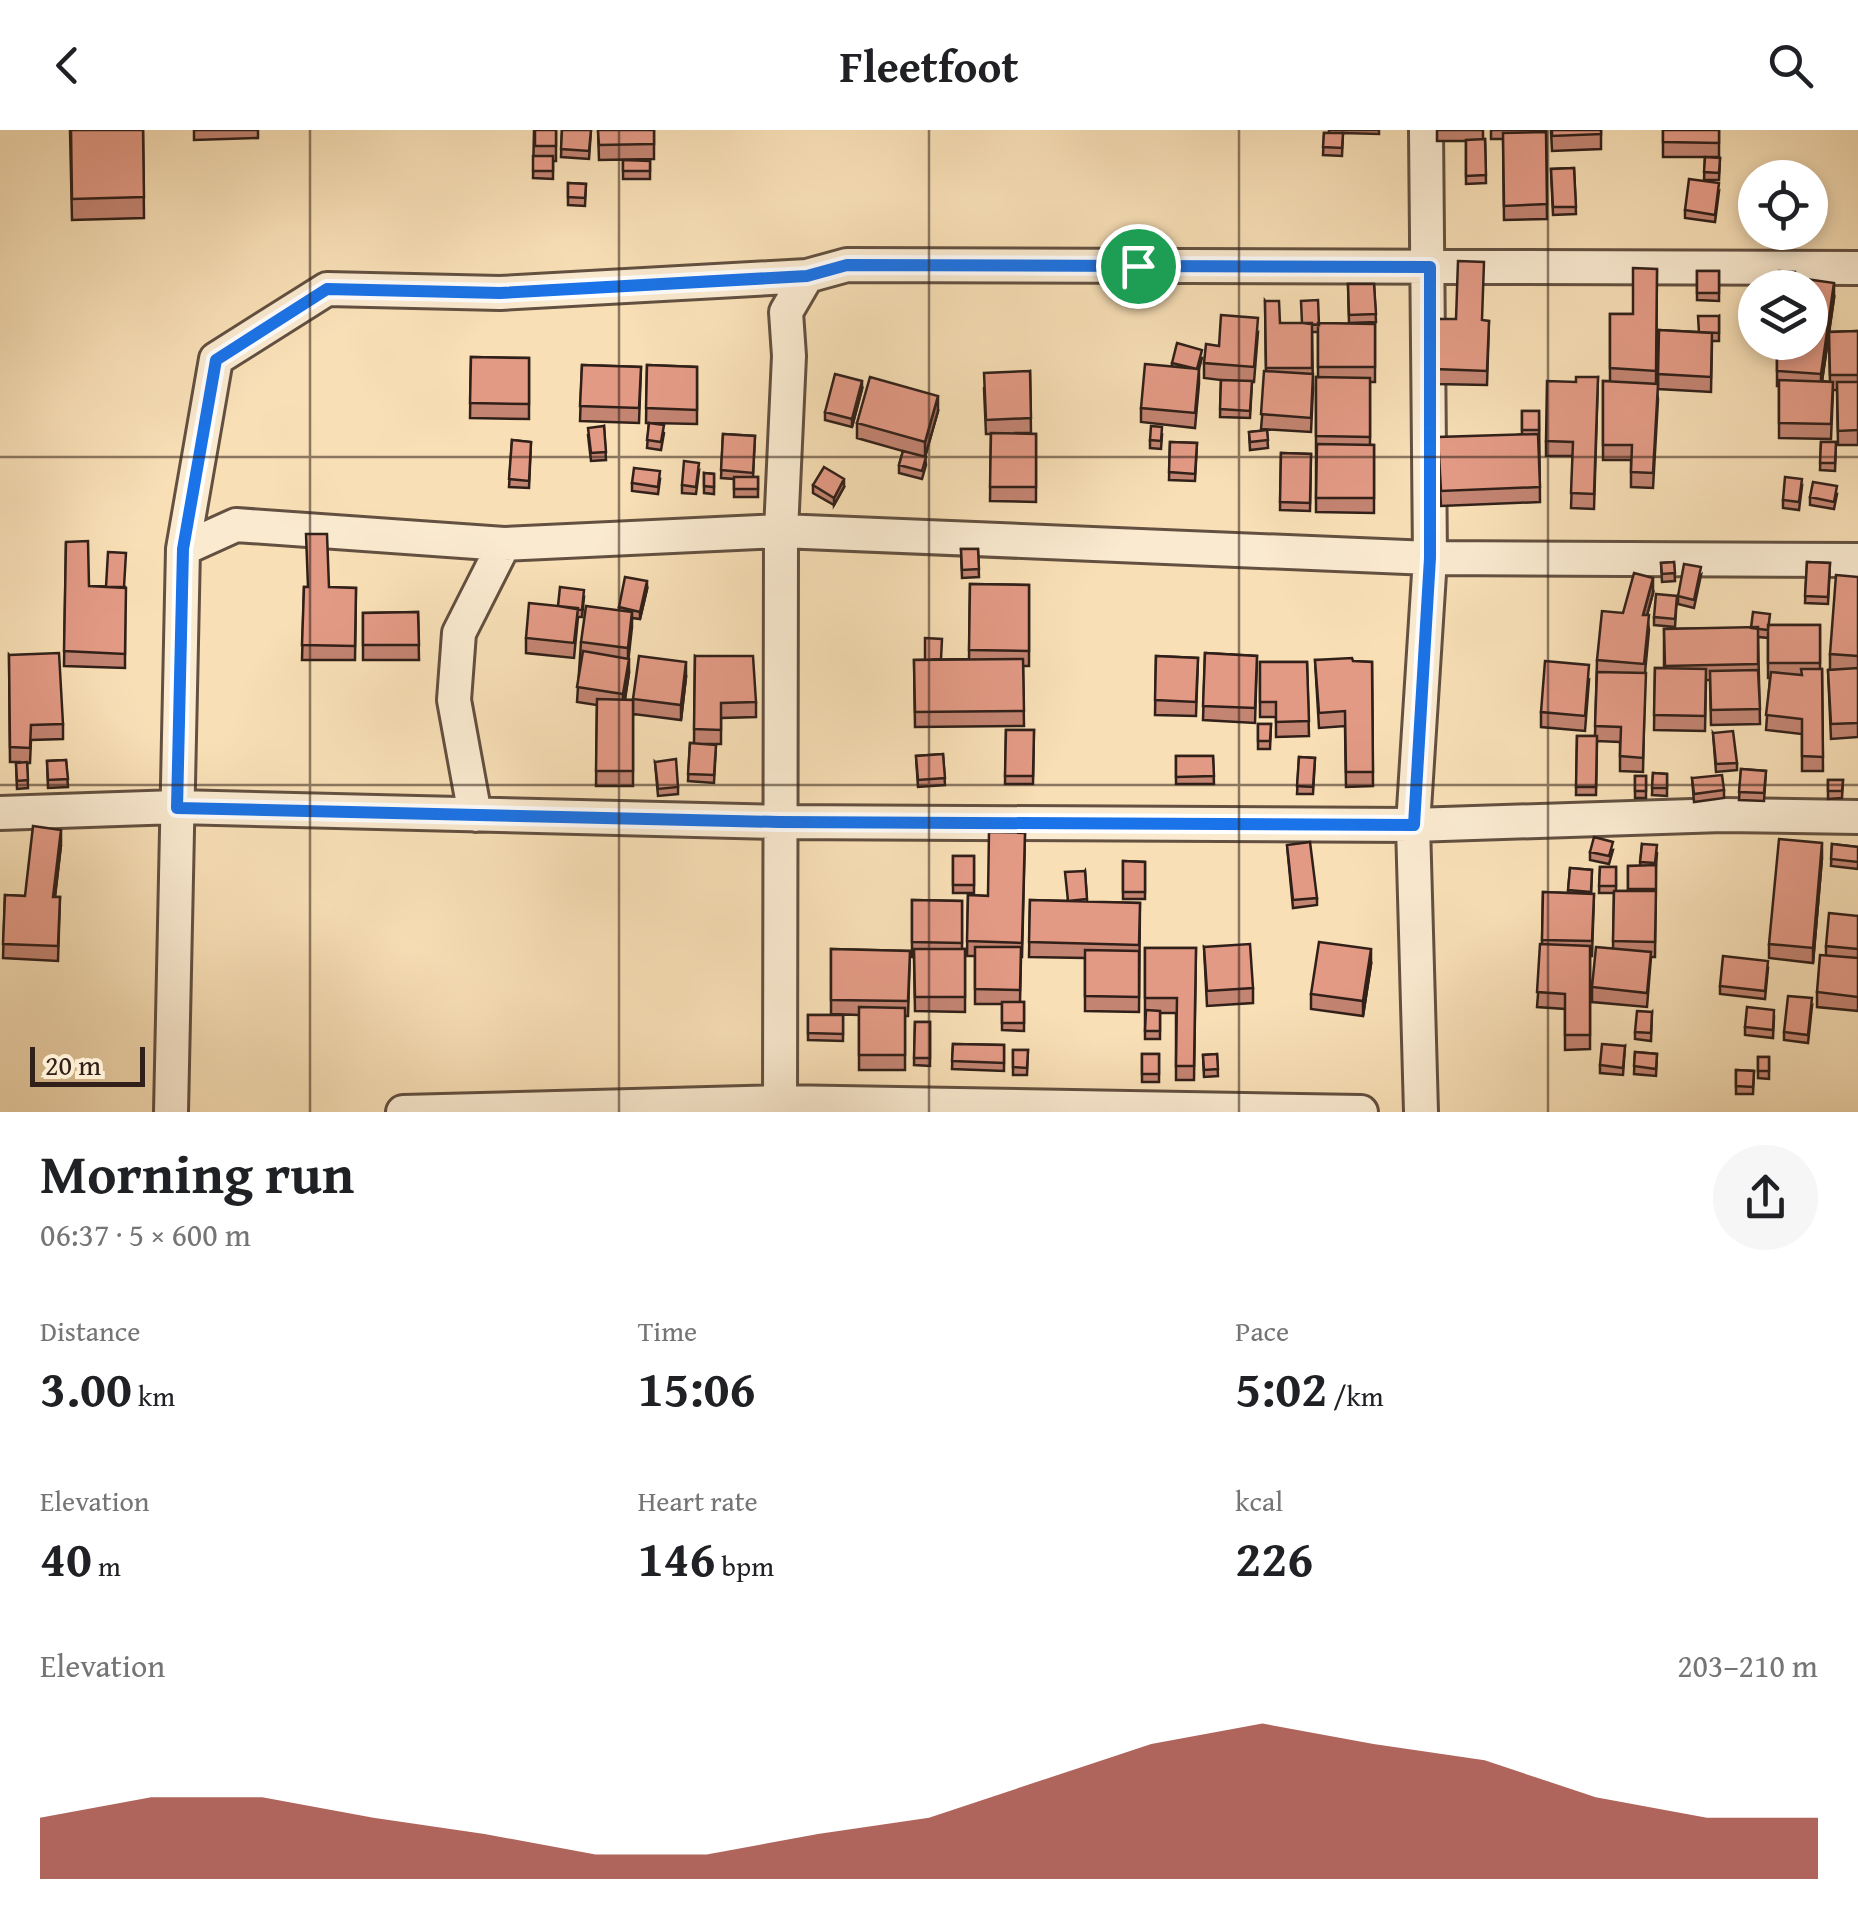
<!DOCTYPE html>
<html lang="en">
<head>
<meta charset="utf-8">
<style>
	:root { --surface:#fff; --page:#f6f6f6; --text:#202124; --muted:#757577; --accent:#8f2418 }
	body { margin:0; font-family:"Gentium Book Plus",serif; background:var(--page); color:var(--text); height:100vh; display:flex; flex-direction:column; font-size:38px; white-space:nowrap }
	* { box-sizing:border-box; margin:0 }
	p { font-size:32px; color:var(--muted) }
	.icon { flex:none; width:55px; height:55px; fill:none; stroke:currentColor; stroke-width:2; stroke-linecap:round; stroke-linejoin:round }
	.map { position:relative; height:982px; overflow:hidden }
	.sheet { display:flex; flex-direction:column; background:var(--surface); flex:1 }
	.sheet>* { flex:none }
	.tools { position:absolute; left:1738px; top:30px; display:grid; gap:20px }
	.tools a { display:grid; place-items:center; width:90px; height:90px; border-radius:50%; background:var(--surface); box-shadow:0 5px 15px #0003; font-size:50px }
	.scale { position:absolute; left:30px; bottom:25px; width:115px; box-sizing:border-box; padding-left:10px; border:5px solid #312019; border-top:0; font-size:28px; line-height:35px; white-space:nowrap; color:#312019; -webkit-text-stroke:8px #faead0; paint-order:stroke }
	.pin { position:absolute; display:grid; place-items:center; width:85px; height:85px; color:#fff; margin:-42px; border:5px solid #fff; border-radius:50%; box-shadow:0 2px 10px #0007 }
	.round { display:grid; place-items:center; flex:none; width:105px; height:105px; border-radius:52px; background:var(--page) }
	.head { display:flex; align-items:center; justify-content:space-between; height:170px; padding:0 40px }
	h1 { font-size:55px; font-weight:800; line-height:75px }
	.metrics { display:grid; grid-template-columns:repeat(3,1fr); gap:15px; height:170px; padding:10px 40px }
	.metrics div { display:grid; align-content:center }
	.metrics b { font-size:50px; font-weight:800 }
	.metrics small { font-size:28px; font-weight:400 }
	.metrics p { font-size:28px }
	.chart { height:280px; padding:20px 40px }
	.chart p { display:flex; justify-content:space-between }
	.chart svg { width:100%; height:180px; margin-top:10px; fill:var(--accent); opacity:.7 }
	header { display:flex; justify-content:space-between; align-items:center; height:130px; padding:0 40px; background:var(--surface); font-size:45px; font-weight:800 }
	.map>svg:first-child { display:block }
	.lines { fill:none; stroke-linecap:round; stroke-linejoin:round }
	.street-casing { stroke:#635040; stroke-width:38 }
	.street { stroke:#faead0; stroke-width:32 }
	.wall { fill:#c38472; stroke:#312019; stroke-width:2.5; fill-rule:evenodd }
	.shaded-wall { fill:#9f6c5d; stroke:#312019; stroke-width:2.5 }
	.building { fill:#e39a85; stroke:#312019; stroke-width:2.5 }
	.route-casing { stroke:#fff; stroke-width:20 }
	.route { stroke:#1a73e8; stroke-width:12 }
	.grid { fill:none; stroke:#312019; stroke-width:2.5; stroke-opacity:0.55 }
</style>
</head>
<body>
<header><svg class="icon" aria-label="back" viewBox="0 0 24 24"><path d="M15 5l-7 7 7 7"/></svg>Fleetfoot<svg class="icon" aria-label="search" viewBox="0 0 24 24"><circle cx="10" cy="10" r="6"/><path d="M15 15l6 6"/></svg></header>
<div class="map">
<svg width="1858" height="982" viewBox="0 0 1858 982">
	<rect width="100%" height="100%" fill="#f8dfb6"/>
	<filter id="stains"><feTurbulence type="fractalNoise" baseFrequency=".002" numOctaves="4"/><feColorMatrix values="0 0 0 0 .2 0 0 0 0 .09 0 0 0 0 .02 0 0 0 .5 -.17"/></filter>
	<radialGradient id="worn" r=".72"><stop offset=".6" stop-color="#630" stop-opacity="0"/><stop offset="1" stop-color="#630" stop-opacity=".3"/></radialGradient>
	<g class="lines">
		<defs>
			<path id="street" d="M183 419 236 395 504 414 781 401 1430 428 1858 430
				M0 683 177 677 779 692 1413 695 1723 685 1858 687
				M475 685 454 570 459 503 504 414
				M171 982 183 419 216 229 327 159 500 163 807 146
				M403 982 780 972 1361 982
				M780 982 781 401 789 226 786 182 807 146 847 135 1858 138
				M1421 982 1413 695 1430 428 1426 0"/>
		</defs>
		<use href="#street" class="street-casing"/>
		<use href="#street" class="street"/>
	</g>
	<path class="wall" d="M70 0H143L144 88 72 90Z
		M194 0H258V8L194 10Z
		M534 0H556V31H553V49L533 48Z
		M562 0H591L589 29 561 27Z
		M598 0H654V29L599 30Z
		M1329 0H1379V4L1343 3 1342 26 1323 25 1324 3H1329Z
		M1437 0H1483V9H1485L1486 53 1466 54V11H1437Z
		M1491 0H1546L1547 89 1504 90 1503 9H1491Z
		M1551 0H1601V19L1552 21Z
		M1663 0H1719V27H1706L1720 28 1719 50H1704L1705 27H1663Z
		M623 30 650 31V49H623Z
		M1574 38 1576 84 1553 85 1551 39Z
		M568 53 586 54 585 76 568 75Z
		M1719 61 1715 92 1685 88V80Z
		M1657 139 1656 254 1658 269 1653 358 1631 357V330H1603V251H1610V184H1633Z
		M1697 141H1719V171L1697 170Z
		M1348 154H1374L1376 192 1349 193Z
		M1834 168 1829 202 1858 201V315H1838L1837 260H1833L1831 309 1779 308V256H1777V212ZM1829 203 1830 252 1822 251Z
		M1265 171 1280 193 1375 194V252H1370V315H1374V383L1316 382V247H1318V202H1312L1313 259 1311 302 1261 299 1266 241Z
		M1719 186V211H1712L1711 262 1658 259 1659 200 1698 202Z
		M1437 189 1489 191 1487 255 1435 254Z
		M1258 202 1254 252H1252L1250 288 1220 287 1221 250 1204 248V233L1219 216Z
		M471 227 529 228V289L470 288Z
		M1202 228 1199 239V254L1195 298 1141 292V278L1172 237V233Z
		M582 235 641 237 639 293 580 291Z
		M647 235 697 237V294L652 293 664 303 661 320 647 318 649 293H646Z
		M1030 241 1031 303H1014L1036 304V372L990 371 991 304H986L984 258Z
		M1598 247 1594 379 1571 378 1573 326H1546V311L1576 252Z
		M862 259 852 297 825 290V282Z
		M938 281 925 327 926 335 922 349 899 343V335L903 321 857 308V293Z
		M1522 281H1539L1540 372 1441 376 1438 322 1522 304Z
		M604 296 606 330 591 331 588 305Z
		M1267 300 1268 318 1250 320 1249 302Z
		M723 304 755 306 753 347H758V367H734V349L721 348Z
		M1162 305 1161 319 1150 318V310Z
		M512 310 531 312 529 358 509 357Z
		M1170 312 1197 313 1195 351 1169 350Z
		M1821 312H1836L1835 341 1820 340Z
		M1281 323 1311 324 1310 381 1280 380Z
		M699 341 696 364 682 363V355Z
		M704 343 714 344V364L704 363Z
		M660 349 658 364 632 361V353Z
		M813 355 844 357 834 375 813 363Z
		M1802 356 1799 380 1783 378V370Z
		M1837 364 1834 379 1810 375V367Z
		M66 412 89 456 125 457V538L64 536Z
		M961 419H978L979 447 962 448Z
		M1674 432 1675 451 1662 452 1661 433Z
		M1807 432 1830 433 1828 474 1805 473Z
		M1701 445 1694 478 1678 474V466Z
		M1858 447V607L1831 609 1828 540 1830 539V524Z
		M970 454 1029 455V536H1023L1024 596 915 597 914 530 969 529Z
		M304 457 356 458 355 530H302Z
		M647 459 640 489 632 488 628 529 629 543 625 570H633V656H596L597 575 577 572 581 512 619 480V477Z
		M1653 463 1647 485 1649 500 1645 543 1643 642 1620 641V612L1597 611 1596 665H1576L1577 606H1595L1597 530 1623 483Z
		M1677 466 1675 497 1654 495V487Z
		M584 467 582 487H578L574 528 526 523V508L558 476Z
		M418 482 419 530H363V483Z
		M1770 495H1820V539H1822L1823 641H1802V604L1766 600 1770 548H1768V508L1758 507 1760 594 1711 595 1710 550H1706L1705 601 1654 600 1655 538H1664V499L1751 498Z
		M1205 523 1257 526 1255 593 1203 590Z
		M9 525 63 594V609L31 610 30 633H27L28 658 17 659 16 633 21 632H10Z
		M695 526 756 572V587L721 588V614H705L716 615 714 653 688 651 690 613H694Z
		M1156 526 1198 528 1196 586 1155 585Z
		M1315 530 1372 532 1373 656 1346 657 1345 596 1319 598Z
		M1260 532H1307L1309 606 1276 607V587H1260Z
		M686 547 681 590 633 584V569Z
		M1589 550 1585 601 1541 597V582Z
		M1258 594H1271L1270 619H1258Z
		M1006 600H1034L1033 654H1005Z
		M1713 603 1737 633V640L1716 642Z
		M943 624 945 655 918 657 916 626Z
		M1176 626H1213L1214 654H1176Z
		M1299 627 1315 628 1313 664H1297Z
		M66 630 68 657 48 658 47 631Z
		M655 632 678 657V664L658 666Z
		M1741 639 1766 641 1764 671 1739 670Z
		M1653 643 1667 644V666L1652 665Z
		M1635 646H1646V668H1635Z
		M1692 648 1724 660V668L1694 672Z
		M1828 650H1843L1842 668 1828 669Z
		M1025 703 1022 827H1021L1020 872H1024V901L1002 900V874H975V826H967L968 765 988 766Z
		M1642 714 1657 723 1656 737 1655 827H1651L1647 877 1592 872V857L1613 819 1614 763H1599L1600 737H1616V761H1628V736H1640Z
		M1832 714 1858 717V739L1831 736Z
		M61 715 55 767H60L58 831 3 828 5 765 25 766Z
		M1287 715 1317 768V775L1293 778Z
		M1613 720 1609 734 1590 730V722Z
		M953 726H974V763H953Z
		M1822 728 1813 833 1769 828V814Z
		M1123 731 1145 732V769H1123Z
		M1570 738 1592 740 1591 764H1594L1592 826H1590V919L1565 920V879L1537 877 1542 814 1543 762 1568 763Z
		M1085 741 1087 772 1140 773 1139 882 1085 881V828L1029 827 1030 770 1067 771Z
		M912 770 962 771V819H965V882L915 881 914 827H912Z
		M1858 786V881L1817 877V862L1826 825V816Z
		M1204 817 1253 858V873L1207 876Z
		M1145 818H1196L1194 950H1176V883H1160V909H1145Z
		M831 819 910 821 908 886H905V940H859V885L831 884Z
		M1371 834 1363 886 1311 879V864Z
		M1768 838 1765 869 1720 864V856Z
		M1812 876 1808 913 1784 910V902Z
		M1652 882 1651 911 1635 909V902Z
		M808 885H843V911L808 910Z
		M1774 887 1773 908 1745 905V897Z
		M915 892H930V936L914 935Z
		M953 914 1004 915V941L952 939Z
		M1625 916 1623 945 1600 943V935Z
		M1013 920H1028L1027 945H1013Z
		M1635 922 1657 924 1656 946 1634 944Z
		M1142 924H1159V952H1142Z
		M1217 924 1218 946 1204 947 1203 925Z
		M1758 927H1769V949L1758 948Z
		M1736 940 1754 941 1753 964H1736Z"/>
	<path class="shaded-wall" d="M1834 153V168L1821 258V244Z
		M862 251V259L852 297V289Z
		M938 266V281L925 327V312Z
		M844 349V357L834 375V368Z
		M1653 448V463L1643 500V485Z
		M647 451V459L640 489V482Z
		M632 482V497L628 533V518Z
		M629 529V543L623 579V564Z
		M686 532V547L681 590V575Z
		M61 700V715L53 782V767Z
		M1822 713V728L1813 833V818Z
		M1371 819V834L1363 886V871Z"/>
	<path class="building" d="M71 0H143L144 67 72 69Z
		M535 0H556V16H535Z
		M562 0H591L589 21 561 19Z
		M598 0H654V14L599 15Z
		M1552 0H1601V4L1552 6Z
		M1663 0H1719V13L1663 12Z
		M1546 2 1547 74 1504 76 1503 3Z
		M1324 3H1343L1342 18 1323 17Z
		M1485 9 1486 45 1466 46V10Z
		M533 26H553V41H533Z
		M1705 27 1720 28 1719 43 1704 42Z
		M623 30 650 31V41H623Z
		M1574 38 1576 77H1553L1551 39Z
		M1689 49 1719 53 1715 85 1685 80Z
		M568 53 586 54 585 68 568 67Z
		M1458 131 1484 132 1482 190 1489 191 1487 241 1435 239 1437 189H1456Z
		M1633 138 1657 139 1656 241 1610 238V184H1633Z
		M1697 141H1719V163H1697Z
		M1779 141 1795 142 1794 158H1778Z
		M1806 149 1834 153 1821 244 1777 241V212H1810V158H1805Z
		M1348 154H1374L1376 184 1349 185Z
		M1318 170 1319 195 1302 193 1301 171Z
		M1265 171H1279L1280 193H1312V238H1266Z
		M1221 185 1258 188 1254 237 1204 233 1206 214 1219 216Z
		M1698 186H1719V203L1699 202Z
		M1318 193 1375 194V237H1318Z
		M1659 200 1712 203 1711 247 1658 244Z
		M1858 201V245H1830L1829 202Z
		M1177 213 1202 220 1197 239 1172 233Z
		M471 227 529 228V274L470 273Z
		M1145 234 1199 239 1195 283 1141 278Z
		M582 235 641 237 639 278 580 276Z
		M647 235 697 237V280L646 278Z
		M1030 241 1031 288 986 290 984 243Z
		M1264 241 1313 244 1311 288 1261 284Z
		M835 244 862 251 852 289 825 282Z
		M870 247 938 266 925 312 857 293Z
		M1316 247 1370 248V307L1316 306Z
		M1576 247H1598L1594 364 1571 363 1573 312 1546 311 1547 251 1576 252Z
		M1221 250 1252 251 1250 281 1220 279Z
		M1779 250 1833 252 1831 294 1779 293Z
		M1603 251 1658 254 1653 343 1631 342 1632 315H1603Z
		M1837 252H1858V300L1838 301Z
		M1522 281H1539V300H1522Z
		M649 293 664 295 661 312 647 310Z
		M604 296 606 322 591 323 588 298Z
		M1151 296 1162 297 1161 311 1150 310Z
		M1267 300 1268 310 1250 312 1249 302Z
		M991 303 1036 304V357H990Z
		M723 304 755 306 753 343 721 340Z
		M1538 304 1540 357 1441 361 1438 307Z
		M512 310 531 312 529 351 509 349Z
		M1170 312 1197 313 1195 344 1169 342Z
		M1821 312H1836L1835 333H1820Z
		M1317 314 1374 315V368H1316Z
		M903 321 926 327 922 341 899 335Z
		M1281 323 1311 324 1310 373 1280 372Z
		M684 331 699 333 696 357 682 355Z
		M824 337 844 349 834 368 813 355Z
		M634 338 660 341 658 357 632 353Z
		M704 343 714 344V357L704 356Z
		M734 347H758V359H734Z
		M1785 347 1802 349 1799 372 1783 370Z
		M1813 352 1837 356 1834 372 1810 367Z
		M306 404H327L329 457 356 458 355 516 302 515 304 457H308Z
		M88 411 89 456 126 458 125 524 64 521 66 412Z
		M961 419H978L979 439 962 440Z
		M108 422 126 423 124 457H106Z
		M1674 432 1675 443 1662 444 1661 433Z
		M1807 432 1830 433 1828 467 1805 466Z
		M1684 434 1701 437 1694 470 1678 466Z
		M1634 443 1653 448 1643 485H1649L1644 534 1597 530 1602 481 1623 483Z
		M1836 445 1858 447V526L1830 524Z
		M625 447 647 451 640 482 619 477Z
		M970 454 1029 455V521L969 520Z
		M560 457 584 460 582 480 558 476Z
		M1656 464 1677 466 1675 489 1654 487Z
		M529 473 578 478 574 513 526 508Z
		M586 476 632 482 628 518 581 512Z
		M418 482 419 515H363V483Z
		M1753 482 1770 484 1768 500 1751 498Z
		M1768 495H1820V533H1768Z
		M1758 497V534L1665 536 1664 499Z
		M925 508 942 509 941 529 925 530Z
		M583 521 629 529 623 564 577 557Z
		M59 523 63 594 31 595 30 618 10 617 9 525Z
		M1205 523 1257 526 1255 578 1203 576Z
		M639 526 686 532 681 575 633 569Z
		M695 526H753L756 572 721 573V600L694 599Z
		M1156 526 1198 528 1196 572 1155 570Z
		M1352 528 1353 531 1372 532 1373 642H1346L1345 581 1319 583 1315 530Z
		M1023 529 1024 581 915 582 914 530Z
		M1545 531 1589 535 1585 586 1541 582Z
		M1260 532H1307L1309 591 1276 592V572H1260Z
		M1655 538 1706 539 1705 586 1654 585Z
		M1858 538V593L1831 594 1828 540Z
		M1801 539H1822L1823 627 1802 626V589L1766 585 1771 542 1802 545Z
		M1758 540 1760 579 1711 580 1710 541Z
		M1597 542 1646 543 1643 628 1620 626 1621 597 1595 596Z
		M597 569 633 570V641H596Z
		M1258 594H1271L1270 611H1258Z
		M1006 600H1034L1033 646H1005Z
		M1733 601 1737 633 1716 634 1713 603Z
		M1577 606H1597L1596 657H1576Z
		M690 613 716 615 714 645 688 644Z
		M943 624 945 648 918 650 916 626Z
		M1176 626H1213L1214 646 1176 647Z
		M1299 627 1315 628 1313 657 1297 656Z
		M676 629 678 657 658 659 655 632Z
		M66 630 68 649 48 650 47 631Z
		M27 632 28 650 17 651 16 633Z
		M1741 639 1766 641 1764 663 1739 662Z
		M1653 643 1667 644V658H1652Z
		M1722 645 1724 660 1694 664 1692 648Z
		M1635 646H1646V661H1635Z
		M1828 650H1843L1842 661H1828Z
		M33 696 61 700 53 767H60L58 816 3 814 5 765 25 766Z
		M989 702 1025 703 1022 813 967 811 968 765 988 766Z
		M1594 707 1613 712 1609 726 1590 722Z
		M1779 709 1822 713 1813 818 1769 814Z
		M1310 712 1317 768 1293 770 1287 715Z
		M1642 714 1657 715 1655 733 1640 732Z
		M1832 714 1858 717V732L1831 729Z
		M953 726H974V755H953Z
		M1123 731 1145 732V762H1123Z
		M1656 735V759H1628V736Z
		M1600 737H1616V756H1599Z
		M1570 738 1592 740 1591 762 1568 760Z
		M1085 741 1087 769 1068 771 1065 742Z
		M1614 761H1656L1655 812 1613 811Z
		M1543 762 1594 764 1592 811 1542 810Z
		M912 770 962 771V813L912 812Z
		M1030 770 1140 773 1139 815 1029 812Z
		M1829 783 1858 786V819L1826 816Z
		M1319 812 1371 819 1363 871 1311 864Z
		M1250 814 1253 858 1207 861 1204 817Z
		M1540 814 1590 816V905H1565V864L1537 862Z
		M975 817H1021L1020 860 975 859Z
		M1596 817 1651 822 1647 863 1592 857Z
		M1145 818H1196L1194 936H1176L1177 868H1145Z
		M831 819 910 821 908 871 831 870Z
		M914 819H965V867H915Z
		M1085 820 1139 821V867L1085 866Z
		M1820 825 1858 828V867L1817 862Z
		M1723 826 1768 831 1765 861 1720 856Z
		M1788 866 1812 868 1808 905 1784 902Z
		M1002 872H1024V893H1002Z
		M859 877 905 878V925H859Z
		M1747 877 1774 880 1773 900 1745 897Z
		M1146 880 1160 881V901H1145Z
		M1637 881 1652 882 1651 903 1635 902Z
		M808 885H843V904L808 903Z
		M915 892H930V928H914Z
		M953 914 1004 915V933L952 931Z
		M1602 914 1625 916 1623 938 1600 935Z
		M1013 920H1028L1027 938 1013 937Z
		M1635 922 1657 924 1656 939 1634 936Z
		M1142 924H1159V944H1142Z
		M1217 924 1218 939 1204 940 1203 925Z
		M1758 927H1769V941H1758Z
		M1736 940 1754 941 1753 957 1736 956Z"/>
	<g class="lines">
		<defs>
			<path id="route" d="M847 135 1430 137V428L1414 695 779 692 177 678 183 419 216 230 327 159 500 163 807 146Z"/>
		</defs>
		<use href="#route" class="route-casing"/>
		<use href="#route" class="route"/>
	</g>
	<path class="grid" d="M310 0V982M619 0V982M929 0V982M1239 0V982M1548 0V982M0 327H1858M0 655H1858"/>
	<rect width="100%" height="100%" filter="url(#stains)"/>
	<rect width="100%" height="100%" fill="url(#worn)"/>
</svg>
<div class="tools">
<a><svg class="icon" aria-label="locate" viewBox="0 0 24 24"><circle cx="12" cy="12" r="6"/><path d="M12 2v4M12 18v4M2 12h4M18 12h4"/></svg></a>
<a><svg class="icon" aria-label="layers" viewBox="0 0 24 24"><path d="M12 4l9 5-9 5-9-5zM3 14l9 5 9-5"/></svg></a>
</div>
<div class="scale">20 m</div>
<div class="pin" style="left:1138px;top:136px;background:#1e9e55"><svg class="icon" aria-label="arrive" viewBox="0 0 24 24"><path d="M6 21V4h12l-3 4 3 4H6"/></svg></div>
</div>
<section class="sheet">
<div class="head"><div><h1>Morning run</h1><p>06:37 · 5 × 600 m</p></div><a class="round"><svg class="icon" aria-label="share" viewBox="0 0 24 24"><path d="M12 15V3M7 8l5-5 5 5M5 13v7h14v-7"/></svg></a></div>
<div class="metrics">
<div><p>Distance</p><b>3.00<small> km</small></b></div>
<div><p>Time</p><b>15:06</b></div>
<div><p>Pace</p><b>5:02<small> /km</small></b></div>
</div>
<div class="metrics">
<div><p>Elevation</p><b>40<small> m</small></b></div>
<div><p>Heart rate</p><b>146<small> bpm</small></b></div>
<div><p>kcal</p><b>226</b></div>
</div>
<div class="chart"><p><span>Elevation</span>203–210 m</p>
<svg viewBox="0 0 160 44" preserveAspectRatio="none"><path d="M0 44V29L10 24L20 24L30 29L40 33L50 38L60 38L70 33L80 29L90 20L100 11L110 6L120 11L130 15L140 24L150 29L160 29V44z"/></svg>
</div>
</section>
</body>
</html>
